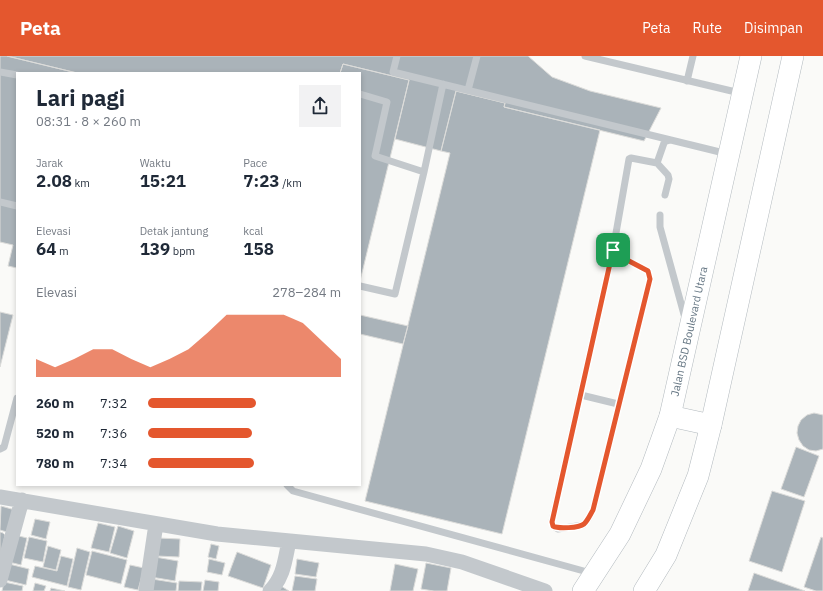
<!DOCTYPE html>
<html lang="id">
<head>
<meta charset="utf-8">
<style>
	:root { --surface:#fff; --page:#f2f2f3; --text:#1f2937; --muted:#747a83; --accent:#e4572e }
	body { margin:0; font-family:"IBM Plex Sans",sans-serif; background:var(--page); color:var(--text); height:100vh; display:flex; flex-direction:column; font-size:15px; white-space:nowrap }
	* { box-sizing:border-box; margin:0 }
	p { font-size:13px; color:var(--muted) }
	.icon { flex:none; width:22px; height:22px; fill:none; stroke:currentColor; stroke-width:2; stroke-linecap:round; stroke-linejoin:round }
	.map { position:relative; flex:1; overflow:hidden }
	.side { position:absolute; left:16px; top:16px; width:345px; height:414px; display:flex; flex-direction:column; background:var(--surface); border-radius:0px; box-shadow:0 2px 6px #0003 }
	.side>* { flex:none }
	.pin { position:absolute; display:grid; place-items:center; width:34px; height:34px; color:#fff; margin:-17px; border-radius:8px; box-shadow:0 2px 6px #0006 }
	.round { display:grid; place-items:center; flex:none; width:42px; height:42px; border-radius:0px; background:var(--page) }
	.overview { display:flex; align-items:center; justify-content:space-between; height:68px; padding:0 20px }
	h1 { font-size:22px; font-weight:800; line-height:30px }
	.figures { display:grid; grid-template-columns:repeat(3,1fr); gap:6px; height:68px; padding:4px 20px }
	.figures div { display:grid; align-content:center }
	.figures b { font-size:17px; font-weight:800 }
	.figures small { font-size:11px; font-weight:400 }
	.figures p { font-size:11px }
	.chart { height:112px; padding:8px 20px }
	.chart p { display:flex; justify-content:space-between }
	.chart svg { width:100%; height:72px; margin-top:4px; fill:var(--accent); opacity:.7 }
	ul { padding:0 20px; list-style:none; font-size:13px }
	li { display:grid; grid-template-columns:64px 48px 1fr; align-items:center; height:30px }
	li i { height:10px; border-radius:5px; background:var(--accent) }
	header { display:flex; align-items:center; gap:24px; box-sizing:border-box; height:56px; padding:0 20px; background:var(--accent); color:#fff }
	header strong { font-size:19px }
	nav { display:flex; gap:22px; margin-inline-start:auto; font-size:14px }
	.map>svg:first-child { display:block }
	.building { fill:#aab3b9; stroke:#dcdcda }
	.lines { fill:none; stroke-linecap:round; stroke-linejoin:round }
	.secondary-casing { stroke:#b3babf; stroke-width:22 }
	.service { stroke:#c3c8cc; stroke-width:7 }
	.minor { stroke:#c3c8cc; stroke-width:15 }
	.secondary { stroke:#fff; stroke-width:21 }
	.route-casing { stroke:#fff; stroke-width:8 }
	.route { stroke:#e4572e; stroke-width:5 }
	.labels { text-anchor:middle; stroke-width:4; stroke-linejoin:round; paint-order:stroke }
	.street-label { font-size:11px; fill:#657683; stroke:#fff }
</style>
</head>
<body>
<header>
<strong>Peta</strong>
<nav><a>Peta</a><a>Rute</a><a>Disimpan</a></nav>
</header>
<div class="map">
<svg width="823" height="535" viewBox="0 0 823 535">
	<rect width="100%" height="100%" fill="#fafaf8"/>
	<path class="building" d="M0 0H7L77 17H17V212L8 210 13 189 0 186Z
		M7 0H528L552 21 590 35 661 52 644 85 504 51 505 47 456 35 441 95 395 83 409 24 343 8 340 17H77Z
		M343 8 409 24 360 225V17H340Z
		M456 35 505 47 504 51 600 74 502 478 365 445 450 97 441 95Z
		M0 256 13 259 0 311Z
		M360 259 408 270 403 288 360 278Z
		M814 357 823 359V393L816 395 809 394 803 390 799 384 797 377 798 370 801 364 807 359Z
		M796 391 819 400 804 441 781 433Z
		M772 435 805 445 782 516 749 505Z
		M1 450 15 454 10 477 0 474Z
		M35 463 50 466 46 483 31 479Z
		M98 467 115 471 109 496 91 492Z
		M118 470 134 475 127 502 110 497Z
		M0 476 3 477 5 479 0 505Z
		M15 479 27 482 21 509 9 506Z
		M29 481 47 485 43 506 24 502Z
		M821 481 823 482V535H816L804 531Z
		M158 482 180 483 179 501 157 500Z
		M211 488 219 490 216 503 208 501Z
		M48 490 61 494 56 514 43 511Z
		M77 492 90 496 81 534 68 531Z
		M92 495 127 504 121 528 86 519Z
		M237 496 271 509 263 532 228 520Z
		M61 500 73 503 67 530 32 521 35 510 57 515Z
		M155 501 178 505 175 525 151 521Z
		M209 503 225 507 222 519 207 516Z
		M297 503 319 507 316 521 295 518Z
		M426 507 451 512 447 535H434L421 533Z
		M9 508 29 513 26 529 5 524Z
		M395 508 418 513 413 535H390Z
		M130 509 144 512 138 534 124 531Z
		M754 517 805 535H748Z
		M295 520 317 523 315 535H292Z
		M152 523 177 527 176 535H151Z
		M205 524 219 526 218 535H203Z
		M179 525 202 526 201 535H178Z
		M4 526 23 530 22 535H2Z
		M35 527 46 530 44 535H33Z
		M281 530 289 535H277Z
		M51 532 65 535H50Z"/>
	<g class="lines">
		<defs>
			<g id="secondary">
				<path d="M670 360 711 369"/>
				<path id="s1" d="M583 535 620 478 651 413 670 360 751 0"/>
				<path d="M644 535 666 499 698 420 711 369 793 0"/>
			</g>
		</defs>
		<use href="#secondary" class="secondary-casing"/>
		<path class="service" d="M397 0 393 16 728 98
			M585 0 740 37
			M0 16 17 19
			M687 25 693 0
			M468 34 477 0
			M360 38 387 46 375 100 424 116
			M657 107 664 87 666 85 670 84
			M0 146 17 150
			M660 159V171L685 262
			M613 194 629 205 648 215 650 223 593 454 588 463 583 469 558 473 553 470 552 465 613 194 629 103 631 102 657 107 668 119 669 123 665 139
			M360 230 395 238 424 116 443 28
			M581 339 618 348
			M0 393 4 391 17 342
			M287 429 293 435 591 517"/>
		<path class="minor" d="M0 441 217 478 426 498 462 506 545 535
			M0 524 22 444
			M146 535 156 468
			M270 535C284 521 285 503 289 485"/>
		<use href="#secondary" class="secondary"/>
	</g>
	<g class="lines">
		<defs>
			<path id="route" d="M613 194 629 205 648 215 650 223 593 454C590 459 588 464 584 468 579 472 558 473 553 470L552 466Z"/>
		</defs>
		<use href="#route" class="route-casing"/>
		<use href="#route" class="route"/>
	</g>
	<g class="labels">
		<g class="street-label">
			<text dy="4" stroke="none"><textPath href="#s1" startOffset="283">Jalan BSD Boulevard Utara</textPath></text>
		</g>
	</g>
</svg>
<div class="pin" style="left:613px;top:194px;background:#1e9e55"><svg class="icon" aria-label="arrive" viewBox="0 0 24 24"><path d="M6 21V4h12l-3 4 3 4H6"/></svg></div>
<section class="side">
<div class="overview"><div><h1>Lari pagi</h1><p>08:31 · 8 × 260 m</p></div><a class="round"><svg class="icon" aria-label="share" viewBox="0 0 24 24"><path d="M12 15V3M7 8l5-5 5 5M5 13v7h14v-7"/></svg></a></div>
<div class="figures">
<div><p>Jarak</p><b>2.08<small> km</small></b></div>
<div><p>Waktu</p><b>15:21</b></div>
<div><p>Pace</p><b>7:23<small> /km</small></b></div>
</div>
<div class="figures">
<div><p>Elevasi</p><b>64<small> m</small></b></div>
<div><p>Detak jantung</p><b>139<small> bpm</small></b></div>
<div><p>kcal</p><b>158</b></div>
</div>
<div class="chart"><p><span>Elevasi</span>278–284 m</p>
<svg viewBox="0 0 160 44" preserveAspectRatio="none"><path d="M0 44V33L10 38L20 33L30 27L40 27L50 33L60 38L70 33L80 27L90 17L100 6L110 6L120 6L130 6L140 11L150 22L160 33V44z"/></svg>
</div>
<ul>
<li><b>260 m</b>7:32<i style="width:56%"></i></li>
<li><b>520 m</b>7:36<i style="width:54%"></i></li>
<li><b>780 m</b>7:34<i style="width:55%"></i></li>
</ul>
</section>
</div>
</body>
</html>
